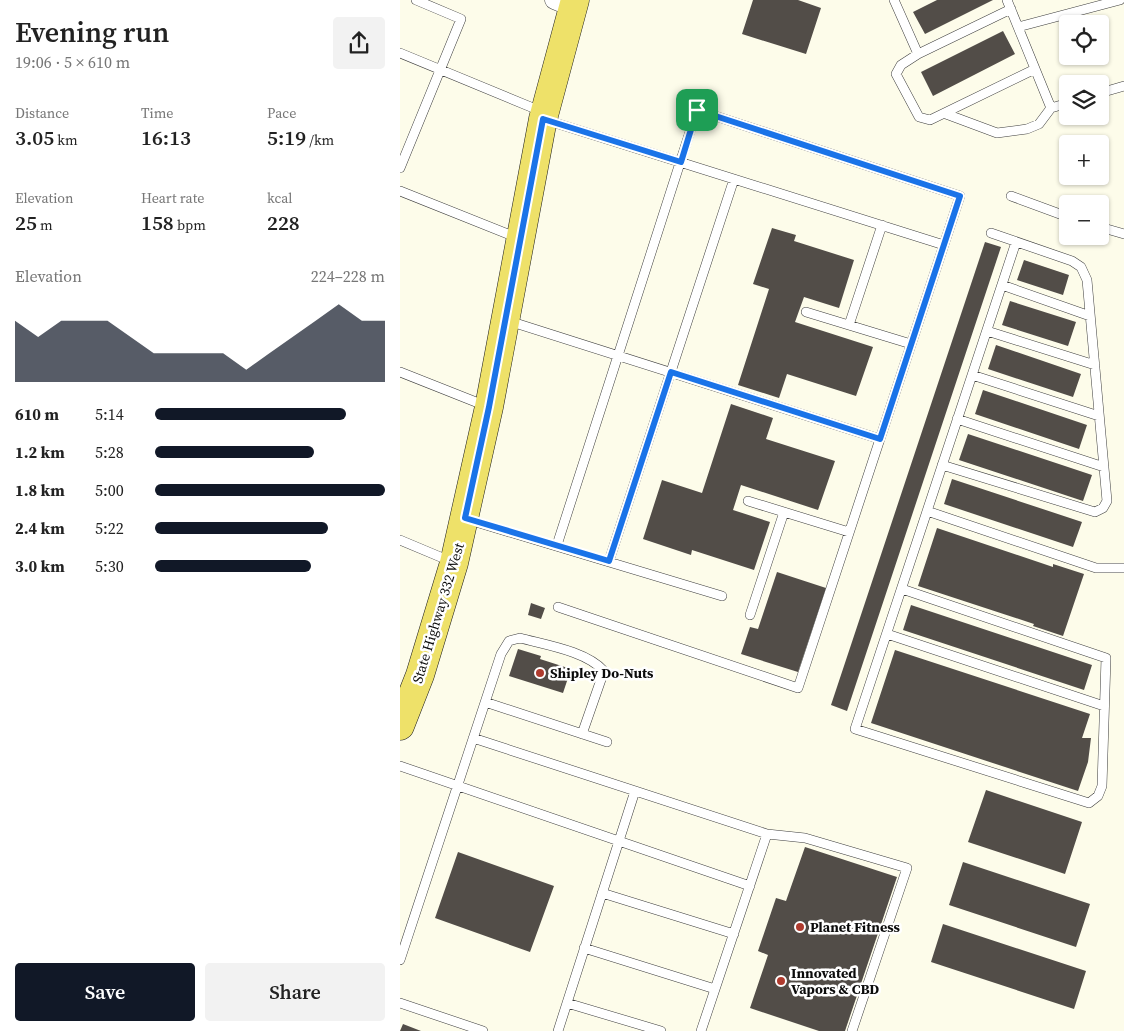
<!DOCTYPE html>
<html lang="en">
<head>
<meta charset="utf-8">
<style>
	:root { --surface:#fff; --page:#f2f2f2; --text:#222; --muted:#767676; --accent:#111827 }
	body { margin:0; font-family:"Source Serif 4",serif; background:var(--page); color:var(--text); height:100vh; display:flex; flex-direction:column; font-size:19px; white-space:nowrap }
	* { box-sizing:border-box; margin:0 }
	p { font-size:16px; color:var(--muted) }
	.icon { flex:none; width:28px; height:28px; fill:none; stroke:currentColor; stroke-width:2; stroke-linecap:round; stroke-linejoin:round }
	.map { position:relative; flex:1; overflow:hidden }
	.drawer { display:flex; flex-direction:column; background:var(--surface); width:400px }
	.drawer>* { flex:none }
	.fabs { position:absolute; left:659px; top:15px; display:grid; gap:10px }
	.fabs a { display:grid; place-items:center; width:50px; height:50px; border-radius:5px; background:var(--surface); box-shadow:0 1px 4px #0004; font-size:25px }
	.pin { position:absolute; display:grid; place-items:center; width:42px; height:42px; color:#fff; margin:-21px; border-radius:10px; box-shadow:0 2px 8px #0006 }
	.round { display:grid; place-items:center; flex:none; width:52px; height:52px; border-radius:5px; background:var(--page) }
	.summary { display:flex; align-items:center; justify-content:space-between; height:85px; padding:0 15px }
	h1 { font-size:28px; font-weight:600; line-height:38px }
	.metrics { display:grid; grid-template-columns:repeat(3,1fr); gap:8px; height:85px; padding:5px 15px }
	.metrics div { display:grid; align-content:center }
	.metrics b { font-size:21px; font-weight:600 }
	.metrics small { font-size:14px; font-weight:400 }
	.metrics p { font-size:14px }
	.chart { height:140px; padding:10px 15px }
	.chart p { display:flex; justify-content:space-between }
	.chart svg { width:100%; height:90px; margin-top:5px; fill:var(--accent); opacity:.7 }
	.cta { display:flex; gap:10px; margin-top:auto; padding:10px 15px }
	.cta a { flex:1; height:58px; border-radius:5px; background:var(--accent); color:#fff; font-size:20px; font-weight:600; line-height:58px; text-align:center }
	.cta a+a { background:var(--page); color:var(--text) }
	ul { padding:0 15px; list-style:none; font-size:16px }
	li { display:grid; grid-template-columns:80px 60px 1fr; align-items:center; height:38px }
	li i { height:12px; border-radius:6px; background:var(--accent) }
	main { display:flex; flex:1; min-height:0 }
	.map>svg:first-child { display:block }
	.building { fill:#524d48 }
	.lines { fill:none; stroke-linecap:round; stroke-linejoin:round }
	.service-casing { stroke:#3e3e3e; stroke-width:10 }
	.minor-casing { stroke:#3e3e3e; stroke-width:19 }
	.primary-casing { stroke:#1c1c1c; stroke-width:29 }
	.service { stroke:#fff; stroke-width:9 }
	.minor { stroke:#fff; stroke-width:18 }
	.primary { stroke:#eee169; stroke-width:28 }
	.route-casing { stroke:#fff; stroke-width:10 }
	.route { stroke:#1a73e8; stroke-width:6 }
	.poi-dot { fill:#af3b2e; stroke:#fff; stroke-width:2 }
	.labels { text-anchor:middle; stroke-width:5; stroke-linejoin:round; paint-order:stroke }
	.street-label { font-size:14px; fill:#0b0b0b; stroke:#fff }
	.poi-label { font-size:14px; font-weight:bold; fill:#0b0b0b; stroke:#fff; text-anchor:start }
</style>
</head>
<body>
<main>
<section class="drawer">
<div class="summary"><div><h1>Evening run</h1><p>19:06 · 5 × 610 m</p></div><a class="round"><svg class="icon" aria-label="share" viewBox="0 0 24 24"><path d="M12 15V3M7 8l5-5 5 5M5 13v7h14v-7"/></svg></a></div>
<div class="metrics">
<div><p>Distance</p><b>3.05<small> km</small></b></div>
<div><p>Time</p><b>16:13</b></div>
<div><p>Pace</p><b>5:19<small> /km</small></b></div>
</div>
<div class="metrics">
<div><p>Elevation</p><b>25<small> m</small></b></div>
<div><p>Heart rate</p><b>158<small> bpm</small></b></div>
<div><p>kcal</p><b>228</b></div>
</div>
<div class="chart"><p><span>Elevation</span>224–228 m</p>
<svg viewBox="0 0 160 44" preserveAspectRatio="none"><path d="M0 44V14L10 22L20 14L30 14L40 14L50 22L60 30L70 30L80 30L90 30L100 38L110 30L120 22L130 14L140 6L150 14L160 14V44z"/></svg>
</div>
<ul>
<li><b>610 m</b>5:14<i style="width:83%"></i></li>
<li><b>1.2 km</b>5:28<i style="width:69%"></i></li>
<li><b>1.8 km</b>5:00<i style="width:100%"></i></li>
<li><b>2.4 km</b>5:22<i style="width:75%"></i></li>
<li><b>3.0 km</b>5:30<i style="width:68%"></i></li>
</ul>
<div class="cta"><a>Save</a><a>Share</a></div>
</section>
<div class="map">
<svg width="724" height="1031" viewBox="0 0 724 1031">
	<rect width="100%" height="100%" fill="#fdfcea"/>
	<path class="building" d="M353 0H398L421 8 406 54 342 34Z
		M537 0H593L525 34 513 12Z
		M603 31 615 54 533 96 521 72Z
		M372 228 396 235 394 241 454 260 439 308 404 297 395 322 473 347 456 396 387 374 379 398 338 385 369 289 353 284Z
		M585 242 601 247 447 711 431 705Z
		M624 260 669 275 663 295 617 280Z
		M610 301 676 322 668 346 602 325Z
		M596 345 681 374 673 397 588 369Z
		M583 390 687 425 679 449 575 414Z
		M331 404 373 418 366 439 435 461 418 510 341 485 333 510 370 522 354 570 292 550 291 555 243 539 262 480 302 493Z
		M568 434 692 475 683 501 559 460Z
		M552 479 682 522 673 547 544 504Z
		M537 528 653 567V564L684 574 663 636 633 626 634 624 518 586Z
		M377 572 426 588 398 672 341 654 350 627 358 629Z
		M131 603 145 608 141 619 128 615Z
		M511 605 692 665 684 690 503 630Z
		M118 649 141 656 140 659 171 669 163 693 109 676Z
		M495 650 690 714 682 738H691L688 762 678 791 471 723Z
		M586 790 682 822 665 874 568 842Z
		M405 847 497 877 445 1031H419L350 1008 368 955 358 951 376 898 386 901Z
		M58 852 154 886 130 952 35 918Z
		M563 862 690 904 676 947 549 905Z
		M543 924 686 971 674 1009 531 962Z
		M3 1024 21 1031H0Z"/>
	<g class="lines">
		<defs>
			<path id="service" d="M494 0 518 54
				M607 0 651 108 668 103
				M611 9 518 54 501 65 496 74 519 117 530 120 635 69
				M618 27 720 0
				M0 53 143 112
				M700 93 724 86
				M546 114 597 133 627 129 639 124 651 108
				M146 120 544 245
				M0 168 61 19 16 0
				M0 191 118 238
				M611 196 668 217
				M700 227 724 234
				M602 285 690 316
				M406 312 511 344
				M109 321 480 439
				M449 325 482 225
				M587 331 695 365
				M0 372 86 406
				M572 375 699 416
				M557 419 704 467
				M542 465 695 512 703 508 707 501 687 280 681 267 672 261 591 233
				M348 501 449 532
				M527 511 696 568H724
				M66 519 322 596
				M0 540 50 561
				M157 545 297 110 560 196 398 688 158 607
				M209 561 334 179
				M502 589 706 658 702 786 698 796 689 803 455 729 616 242
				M350 615 384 512
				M487 634 704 706
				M85 702 207 742
				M73 738 367 834 405 838 507 868 452 1031
				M0 766 350 886
				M202 893 334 934
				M184 948 315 989
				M0 960 101 654 109 641 120 638C146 645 186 651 204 671L182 734
				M0 1003 83 1031
				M167 1003 261 1031
				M158 1031 235 791
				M301 1031 367 834"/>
			<path id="minor" d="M154 0 173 8"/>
			<path id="primary" d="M0 726 20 675 54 563 89 407 143 119 175 0"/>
		</defs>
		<use href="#service" class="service-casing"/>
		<use href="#minor" class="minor-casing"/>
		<use href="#primary" class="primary-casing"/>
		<use href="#service" class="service"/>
		<use href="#minor" class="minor"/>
		<use href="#primary" class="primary"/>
	</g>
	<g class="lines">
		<defs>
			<path id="route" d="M297 110 560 196 480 439 271 372 209 561 65 518 89 407 143 119 281 162Z"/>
		</defs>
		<use href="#route" class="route-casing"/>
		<use href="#route" class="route"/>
	</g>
	<g class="poi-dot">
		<circle cx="140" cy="673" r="5"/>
		<circle cx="400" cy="927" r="5"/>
		<circle cx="381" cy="981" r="5"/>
	</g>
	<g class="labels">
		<g class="street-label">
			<text transform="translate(38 613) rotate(-73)" y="5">State Highway 332 West</text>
		</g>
		<g class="poi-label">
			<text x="150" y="678">Shipley Do-Nuts</text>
			<text x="410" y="932">Planet Fitness</text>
			<text x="391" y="978">Innovated<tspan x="391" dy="16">Vapors &amp; CBD</tspan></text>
		</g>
	</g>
</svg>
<div class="fabs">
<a><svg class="icon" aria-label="locate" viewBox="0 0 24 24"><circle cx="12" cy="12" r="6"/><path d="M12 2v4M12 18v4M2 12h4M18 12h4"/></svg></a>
<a><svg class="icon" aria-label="layers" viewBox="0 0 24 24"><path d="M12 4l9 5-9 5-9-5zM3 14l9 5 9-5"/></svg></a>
<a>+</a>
<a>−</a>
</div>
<div class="pin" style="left:297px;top:110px;background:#1e9e55"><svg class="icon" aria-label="arrive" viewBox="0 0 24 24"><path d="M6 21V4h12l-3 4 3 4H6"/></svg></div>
</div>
</main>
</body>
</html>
